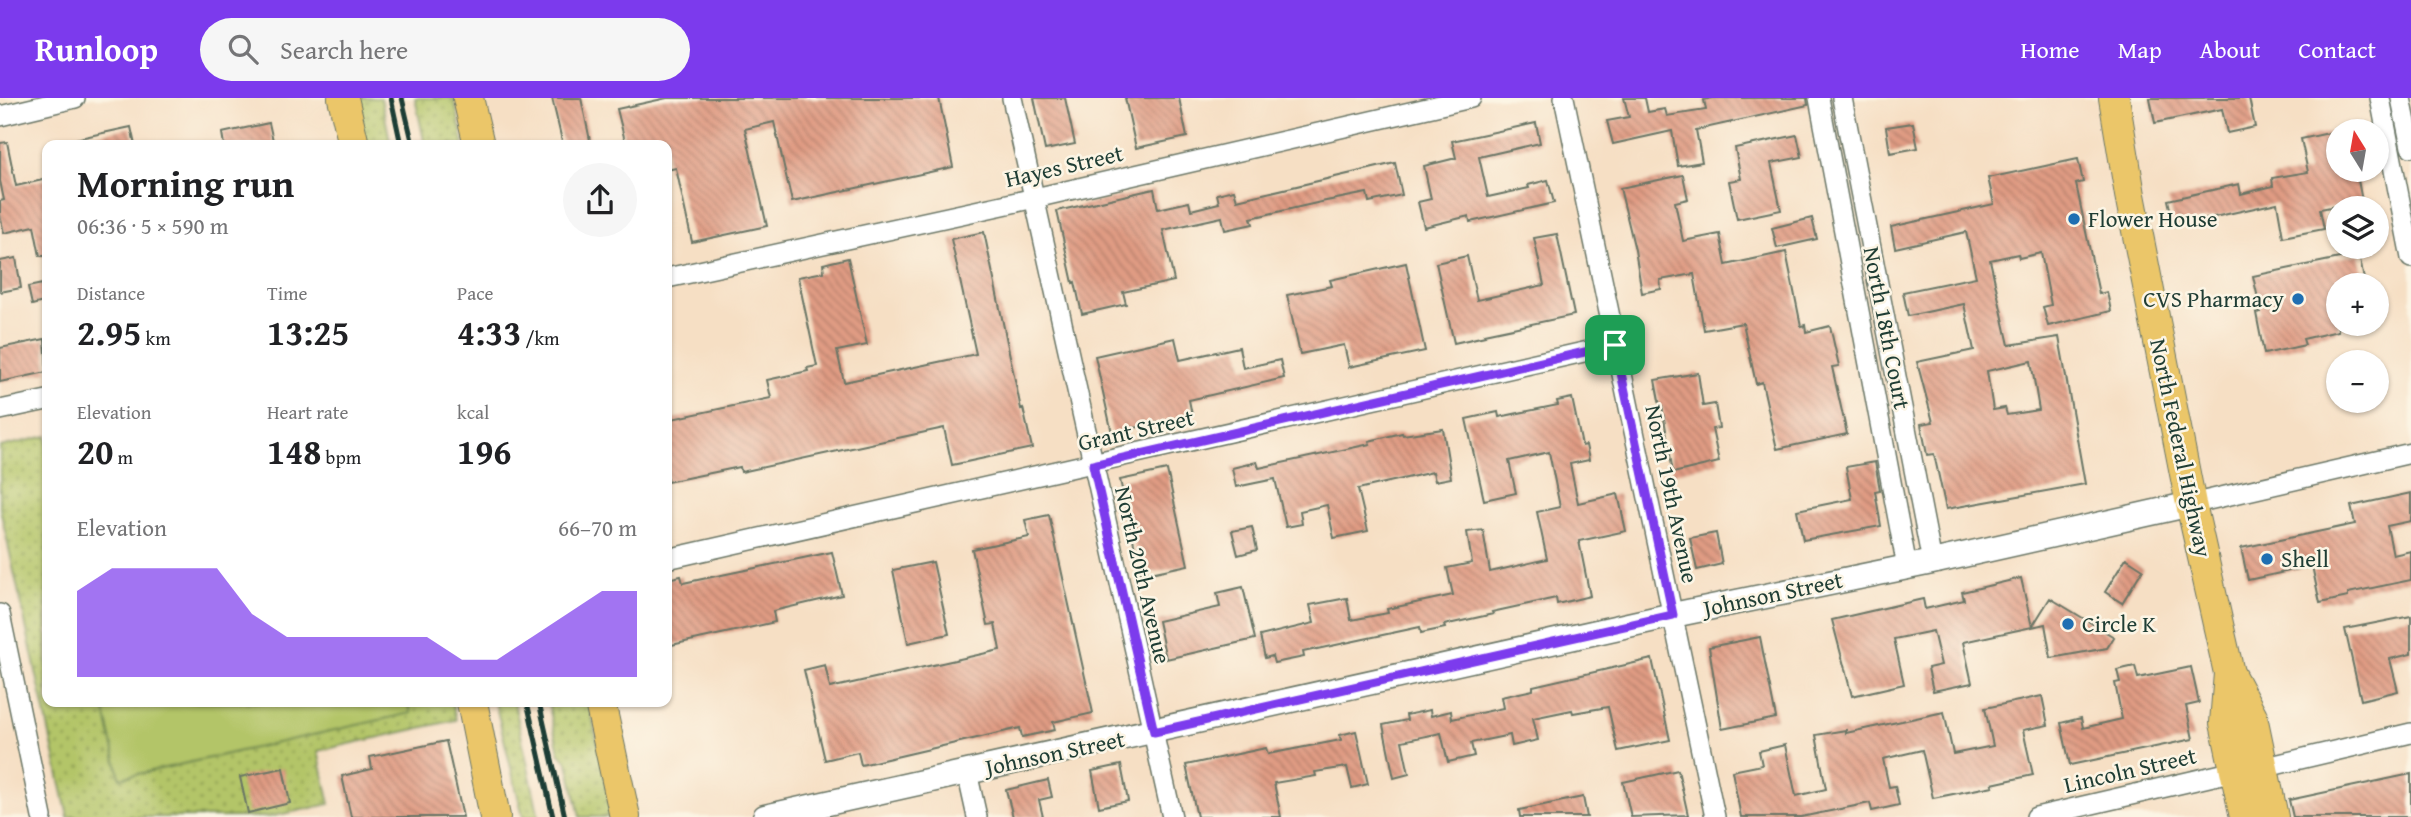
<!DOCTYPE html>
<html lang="en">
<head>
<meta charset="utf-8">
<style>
	:root { --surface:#fff; --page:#f6f6f6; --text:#202124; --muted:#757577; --accent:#7c3aed }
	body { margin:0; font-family:"Gentium Book Plus",serif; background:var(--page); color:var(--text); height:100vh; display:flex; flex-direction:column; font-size:26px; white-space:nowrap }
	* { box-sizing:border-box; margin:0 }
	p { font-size:23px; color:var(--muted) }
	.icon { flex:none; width:38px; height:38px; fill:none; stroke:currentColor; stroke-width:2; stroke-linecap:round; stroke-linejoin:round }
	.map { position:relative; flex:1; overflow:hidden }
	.side { position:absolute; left:42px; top:42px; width:630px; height:567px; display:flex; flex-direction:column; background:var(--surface); border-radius:14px; box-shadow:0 2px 5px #0004 }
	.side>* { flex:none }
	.needle { width:46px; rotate:349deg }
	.controls { position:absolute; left:2326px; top:21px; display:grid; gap:14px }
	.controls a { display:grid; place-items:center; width:63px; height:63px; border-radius:50%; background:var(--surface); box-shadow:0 2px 5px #0004; font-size:35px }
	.pin { position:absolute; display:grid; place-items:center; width:60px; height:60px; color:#fff; margin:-30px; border-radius:14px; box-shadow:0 4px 10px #0006 }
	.round { display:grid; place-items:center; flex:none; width:74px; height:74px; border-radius:37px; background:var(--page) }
	.head { display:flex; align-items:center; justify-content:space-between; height:119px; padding:0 35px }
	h1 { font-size:38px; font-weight:700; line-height:52px }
	.figures { display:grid; grid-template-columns:repeat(3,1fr); gap:10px; height:119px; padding:7px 35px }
	.figures div { display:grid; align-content:center }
	.figures b { font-size:35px; font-weight:700 }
	.figures small { font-size:19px; font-weight:400 }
	.figures p { font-size:19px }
	.chart { height:196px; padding:14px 35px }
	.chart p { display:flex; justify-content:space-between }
	.chart svg { width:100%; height:126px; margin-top:7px; fill:var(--accent); opacity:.7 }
	header { display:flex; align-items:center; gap:42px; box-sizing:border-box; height:98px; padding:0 35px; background:var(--accent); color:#fff }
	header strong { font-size:33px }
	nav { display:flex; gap:38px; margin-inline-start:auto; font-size:24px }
	.search { width:490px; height:63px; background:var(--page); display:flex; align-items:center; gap:18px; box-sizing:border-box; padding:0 24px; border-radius:38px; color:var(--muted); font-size:26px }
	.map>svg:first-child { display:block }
	.grass { fill:url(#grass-dots); stroke:#69814e; stroke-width:2 }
	.garden { fill:#b3c568; stroke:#69814e; stroke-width:2 }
	.building { fill:url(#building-back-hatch); fill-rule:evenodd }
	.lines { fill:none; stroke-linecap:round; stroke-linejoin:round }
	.minor-casing { stroke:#6a7666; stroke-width:22 }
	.tertiary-casing { stroke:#6a7666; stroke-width:27 }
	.primary-casing { stroke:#6a7666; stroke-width:32 }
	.minor { stroke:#fff; stroke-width:19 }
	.tertiary { stroke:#fff; stroke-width:24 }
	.primary { stroke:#ebc669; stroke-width:30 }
	.rail { stroke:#1f3d34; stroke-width:5 }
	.route-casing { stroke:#fff; stroke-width:14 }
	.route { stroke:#7c3aed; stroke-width:9 }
	.poi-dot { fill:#1f6fb2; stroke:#fcf5e5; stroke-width:2.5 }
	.labels { text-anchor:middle; stroke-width:5; stroke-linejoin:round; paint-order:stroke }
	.street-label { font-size:23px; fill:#1f3d34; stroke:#fcf5e5 }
	.poi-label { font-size:23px; fill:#1f3d34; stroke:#fcf5e5; text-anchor:start }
</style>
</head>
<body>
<header>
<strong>Runloop</strong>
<div class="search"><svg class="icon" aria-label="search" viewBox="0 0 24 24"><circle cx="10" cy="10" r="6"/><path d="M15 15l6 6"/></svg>Search here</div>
<nav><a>Home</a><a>Map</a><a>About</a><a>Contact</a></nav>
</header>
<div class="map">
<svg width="2411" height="719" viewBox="0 0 2411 719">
	<defs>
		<pattern id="grass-dots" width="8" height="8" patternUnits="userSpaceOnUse" patternTransform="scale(1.75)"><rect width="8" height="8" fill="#b3c568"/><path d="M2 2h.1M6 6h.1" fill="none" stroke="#91a156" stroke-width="1.8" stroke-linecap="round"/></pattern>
		<pattern id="building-back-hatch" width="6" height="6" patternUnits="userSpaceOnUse" patternTransform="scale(1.75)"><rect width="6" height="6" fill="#e09b83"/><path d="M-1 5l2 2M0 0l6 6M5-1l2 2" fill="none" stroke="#b5806c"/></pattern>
	</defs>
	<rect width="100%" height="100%" fill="#fcf5e5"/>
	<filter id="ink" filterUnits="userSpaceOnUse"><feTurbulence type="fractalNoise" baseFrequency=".0143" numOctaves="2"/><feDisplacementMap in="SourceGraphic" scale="14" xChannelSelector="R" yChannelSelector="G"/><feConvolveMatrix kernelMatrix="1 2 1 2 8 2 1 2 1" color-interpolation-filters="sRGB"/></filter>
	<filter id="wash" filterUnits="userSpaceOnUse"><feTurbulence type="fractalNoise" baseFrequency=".00686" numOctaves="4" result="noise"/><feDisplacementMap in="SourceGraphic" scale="28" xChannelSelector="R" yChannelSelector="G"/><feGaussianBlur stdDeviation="1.57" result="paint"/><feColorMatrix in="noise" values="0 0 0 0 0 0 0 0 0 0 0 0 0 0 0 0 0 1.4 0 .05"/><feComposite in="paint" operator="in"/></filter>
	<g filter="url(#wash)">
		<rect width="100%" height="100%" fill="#f6dfc4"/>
		<path class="grass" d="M353 0H381L391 47H364Z
			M415 0H454L464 47H425Z
			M47 338V604H452L456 622 318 653 330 706 269 719H68L0 410V349Z
			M495 604H514L539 719H523Z
			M548 604H589L613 719H580L568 665 559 654Z"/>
		<path class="garden" d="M103 604H408L411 615 120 680Z"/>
		<g id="blocks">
			<path class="building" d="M552 0H581L591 47H563Z
				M667 0H939L953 69 792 104 774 24 745 31 767 128 692 144 676 70 667 72V47H626L617 11Z
				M1034 0H1065L1075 46 1045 52Z
				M1125 0H1179L1187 39 1136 50Z
				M1624 0H1645L1648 14 1665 11 1667 18 1706 12 1704 2 1712 0H1807L1808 7 1696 32 1702 64 1678 68 1672 33 1613 46 1607 23 1629 19Z
				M2150 0H2249L2255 29 2227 35 2222 11 2155 25Z
				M269 25 274 47H224L222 35Z
				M1536 25 1540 45 1479 59 1488 99 1529 90 1528 87 1548 82 1554 105 1470 124 1469 118 1424 129 1418 104 1431 101 1424 68 1456 60 1452 43Z
				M1913 25 1918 50 1890 55 1886 29Z
				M131 29 135 47H75V41Z
				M2338 33V72H2356L2362 103 2320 111 2324 131 2283 139 2277 105 2174 128 2168 102 2239 86 2241 96 2273 88 2272 80 2308 74 2301 41Z
				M1797 37 1802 59 1771 65 1781 112 1737 121 1729 83 1741 81 1735 50Z
				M7 44 16 88 47 81V158H40L34 128 4 135 0 117V103L4 102 0 83V45Z
				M2078 61 2083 84 2076 86 2099 196 2107 194 2111 213 2048 228 2043 209 2051 207 2041 155 2019 160 2018 156 1990 162 2009 247 2059 239 2085 386 1946 411 1934 356 1927 357 1921 326 1933 324 1917 264 1974 252 1964 206 1908 218 1903 194 1976 179 1966 134 1895 150 1891 129 1994 106 1988 80ZM2031 263 2039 312 2007 317 2005 310 1993 312 1987 273Z
				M1395 65 1402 97 1369 104 1367 95 1321 104 1251 120 1253 126 1225 132 1222 119 1163 132 1174 183 1123 194 1126 206 1082 216 1075 184 1073 185 1057 113 1154 91 1158 111 1189 104 1191 112 1219 105 1217 96 1234 92 1237 102Z
				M1683 77 1688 101 1675 104 1683 143 1720 136 1726 167 1786 154 1801 228 1805 227 1806 234 1830 228 1839 268 1832 269 1847 336 1777 351 1762 284 1756 286 1743 225 1704 232 1694 176 1660 182 1661 191 1642 195 1635 152 1620 90Z
				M1812 120 1817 141 1777 150 1772 130Z
				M984 134 1021 311 1023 310 1032 350 952 367 944 330 741 374 740 369 667 384V322L771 300 767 282 808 273 807 270 817 268 798 179 824 174 823 166 848 160 867 247 837 253 844 284 976 256 951 141Z
				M1557 136 1574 217 1484 236 1485 238 1454 245 1436 165 1467 158 1477 202 1544 187 1534 140Z
				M2359 156 2365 187H2338V233L2303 241 2305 247 2264 256 2256 215 2261 214 2253 178Z
				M16 160 21 190 0 194V163Z
				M1406 165 1425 253 1349 269 1344 247 1300 256 1287 197 1332 188 1330 182Z
				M47 185V203L32 207 28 189Z
				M1175 240 1180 262 1239 249 1243 270 1280 262 1284 280 1189 302 1192 317 1112 335 1095 258Z
				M45 241 47 274 0 284V250Z
				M1698 275 1703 308 1715 306 1719 330 1712 331 1719 364 1673 375 1662 308H1660L1655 282Z
				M1572 300 1582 348 1586 347 1589 362 1570 366 1578 405 1618 396 1626 433 1579 443 1590 498 1557 506 1556 500 1492 514 1493 516 1444 527 1445 530 1421 535 1420 529 1303 554 1304 559 1274 565 1272 558 1265 560 1260 538 1314 525 1310 507 1347 500 1351 522 1388 515 1387 511 1453 497 1447 470 1472 465 1467 434 1483 432 1490 474 1547 461 1537 414 1560 409 1549 354 1509 363 1516 395 1484 402 1466 321 1498 314 1499 319 1558 307 1557 303Z
				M1443 331 1451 380 1435 383 1433 374 1358 391 1368 433 1334 440 1327 407 1300 413 1302 426 1286 429 1275 381 1236 389 1232 370 1257 364 1259 370 1370 346 1369 343 1402 335 1403 337Z
				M1875 364 1880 392 1875 393 1881 428 1803 442 1797 412 1852 401 1846 369Z
				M1167 372 1188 467 1141 477 1120 382Z
				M2411 395V423L2387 428 2393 457 2411 453V482L2348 495V499L2320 505 2312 468 2248 482 2241 450 2355 426 2351 408Z
				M1049 417 1093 615 1053 624 1055 632 1022 639 1020 630 861 667 858 654 825 662 804 572 825 567 830 590 1000 552 995 526 988 527 972 451 1029 439 1025 422Z
				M1252 429 1257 452 1238 457 1232 433Z
				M1716 435 1722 466 1697 472 1690 440Z
				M832 454 842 497 773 513 775 524 667 548V481L681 478 683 485Z
				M2126 460 2143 471 2122 505 2105 494Z
				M933 464 949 536 908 545 893 472Z
				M2021 480 2032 529 1963 544 1972 585 1933 593 1928 570 1941 567 1933 533 1894 541 1904 586 1852 598 1832 522 1923 501 1925 511 1964 502 1962 494Z
				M1243 489 1255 541 1166 561 1158 523 1220 509 1217 495Z
				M2050 500 2114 539 2107 550 2051 560 2045 526 2032 529Z
				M2411 518V556L2390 561 2398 593 2361 602 2345 531Z
				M1760 539 1776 620 1722 631 1709 549Z
				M1652 561 1670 642 1618 653 1608 609 1573 615 1572 612 1533 620 1538 642 1512 648 1510 637 1471 645 1474 658 1448 664 1441 635 1402 643 1409 676 1394 680 1383 627 1407 622 1406 617 1430 612 1431 618 1451 613 1452 621 1503 610 1501 599 1533 592V588Z
				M2135 568 2138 580 2191 569 2199 605 2186 608 2193 641 2070 667 2061 625 2081 620 2083 630 2122 621 2115 585 2120 584 2117 572Z
				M2042 598 2048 627 2023 632 2033 677 1992 686 1993 688 1933 700 1922 652 1883 661 1889 689 1895 688 1899 707 1872 713 1870 705 1801 719H1741L1732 673 1762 667 1759 653 1785 647 1796 698 1826 691 1816 637 1846 632V635L1944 614 1953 656 1993 648 1985 610Z
				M1356 633 1368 686 1352 690 1347 669 1315 674 1316 678 1274 685 1281 719H1197L1186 667 1266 650 1268 656 1341 642 1340 637Z
				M446 643 463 719H351L342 678 372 671 370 659Z
				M1121 667 1128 703 1099 709 1092 673Z
				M283 670 290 705 248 715 240 679Z
				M1678 672 1688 717 1631 719 1623 684Z
				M2411 676V719H2293L2289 702Z
				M1048 682 1052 699 1039 702 1043 719H1013L1006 692Z
				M1583 699 1587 719H1520L1519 712Z"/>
		</g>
	</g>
	<g filter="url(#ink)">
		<use href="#blocks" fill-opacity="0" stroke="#6a7666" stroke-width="2"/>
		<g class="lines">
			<defs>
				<path id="minor" d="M1012 0 1172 719
					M1564 0 1715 719
					M1819 0 1907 469
					M1842 0 1932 464
					M2380 0 2411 160
					M2401 0 2411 49
					M0 18 75 0
					M667 180 1035 100 1471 0
					M0 312 47 302
					M2191 406 2411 355
					M667 461 1615 247
					M0 516 42 719
					M2262 670 2411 635
					M967 674 977 719
					M2036 719 2235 673"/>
				<path id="tertiary" d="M765 719 1673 517 1932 464 2191 406"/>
				<path id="primary" d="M343 0 354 47
					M468 0 479 47
					M2114 0 2130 97 2191 406 2229 575 2252 618 2273 719
					M2229 575 2225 625 2245 719
					M472 604 495 719
					M600 604 625 719"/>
			</defs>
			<use href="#minor" class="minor-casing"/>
			<use href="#tertiary" class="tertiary-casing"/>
			<use href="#primary" class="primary-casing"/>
			<use href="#minor" class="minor"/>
			<use href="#tertiary" class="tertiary"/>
			<use href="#primary" class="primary"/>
			<path class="rail" d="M391 0 401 47
				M402 0 413 47
				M527 604 553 719
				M539 604 565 719"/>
		</g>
	</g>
	<g class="lines" filter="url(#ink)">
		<defs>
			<path id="route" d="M1615 247 1673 517 1154 634 1093 367Z"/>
		</defs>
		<use href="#route" class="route-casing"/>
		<use href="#route" class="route"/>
	</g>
	<g class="poi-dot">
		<circle cx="2074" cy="121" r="7"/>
		<circle cx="2298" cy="201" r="7"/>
		<circle cx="2267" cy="461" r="7"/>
		<circle cx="2068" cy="526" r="7"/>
	</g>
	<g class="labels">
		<g class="street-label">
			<text transform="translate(1064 68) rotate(-13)" y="8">Hayes Street</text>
			<text transform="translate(1887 230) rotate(79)" y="8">North 18th Court</text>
			<text transform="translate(1136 332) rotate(-13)" y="8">Grant Street</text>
			<text transform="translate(2181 350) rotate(78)" y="8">North Federal Highway</text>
			<text transform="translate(1672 396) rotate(78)" y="8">North 19th Avenue</text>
			<text transform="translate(1143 477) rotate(77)" y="8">North 20th Avenue</text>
			<text transform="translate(1773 496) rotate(-12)" y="8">Johnson Street</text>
			<text transform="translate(1055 655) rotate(-12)" y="8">Johnson Street</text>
			<text transform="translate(2130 672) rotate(-13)" y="8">Lincoln Street</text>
		</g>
		<g class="poi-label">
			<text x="2088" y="129">Flower House</text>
			<text x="2284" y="209" text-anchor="end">CVS Pharmacy</text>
			<text x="2281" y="469">Shell</text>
			<text x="2082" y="534">Circle K</text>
		</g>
	</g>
</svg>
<div class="controls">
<a><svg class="needle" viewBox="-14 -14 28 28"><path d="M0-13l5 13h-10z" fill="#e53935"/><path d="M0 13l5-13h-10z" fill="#757577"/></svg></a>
<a><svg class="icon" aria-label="layers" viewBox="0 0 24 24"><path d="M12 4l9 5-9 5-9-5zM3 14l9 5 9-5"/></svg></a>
<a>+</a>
<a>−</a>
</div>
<div class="pin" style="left:1615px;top:247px;background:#1e9e55"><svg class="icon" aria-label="arrive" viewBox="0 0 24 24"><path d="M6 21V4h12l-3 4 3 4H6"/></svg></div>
<section class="side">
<div class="head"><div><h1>Morning run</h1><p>06:36 · 5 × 590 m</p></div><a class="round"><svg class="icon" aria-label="share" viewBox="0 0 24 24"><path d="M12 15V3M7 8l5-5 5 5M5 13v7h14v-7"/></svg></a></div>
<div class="figures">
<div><p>Distance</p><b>2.95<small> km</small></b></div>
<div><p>Time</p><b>13:25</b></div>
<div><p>Pace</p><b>4:33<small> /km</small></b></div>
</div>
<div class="figures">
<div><p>Elevation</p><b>20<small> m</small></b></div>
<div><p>Heart rate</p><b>148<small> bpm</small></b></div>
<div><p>kcal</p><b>196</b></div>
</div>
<div class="chart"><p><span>Elevation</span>66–70 m</p>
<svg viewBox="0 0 160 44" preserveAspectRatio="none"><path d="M0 44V14L10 6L20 6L30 6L40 6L50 22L60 30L70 30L80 30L90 30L100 30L110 38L120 38L130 30L140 22L150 14L160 14V44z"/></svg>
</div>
</section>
</div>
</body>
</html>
